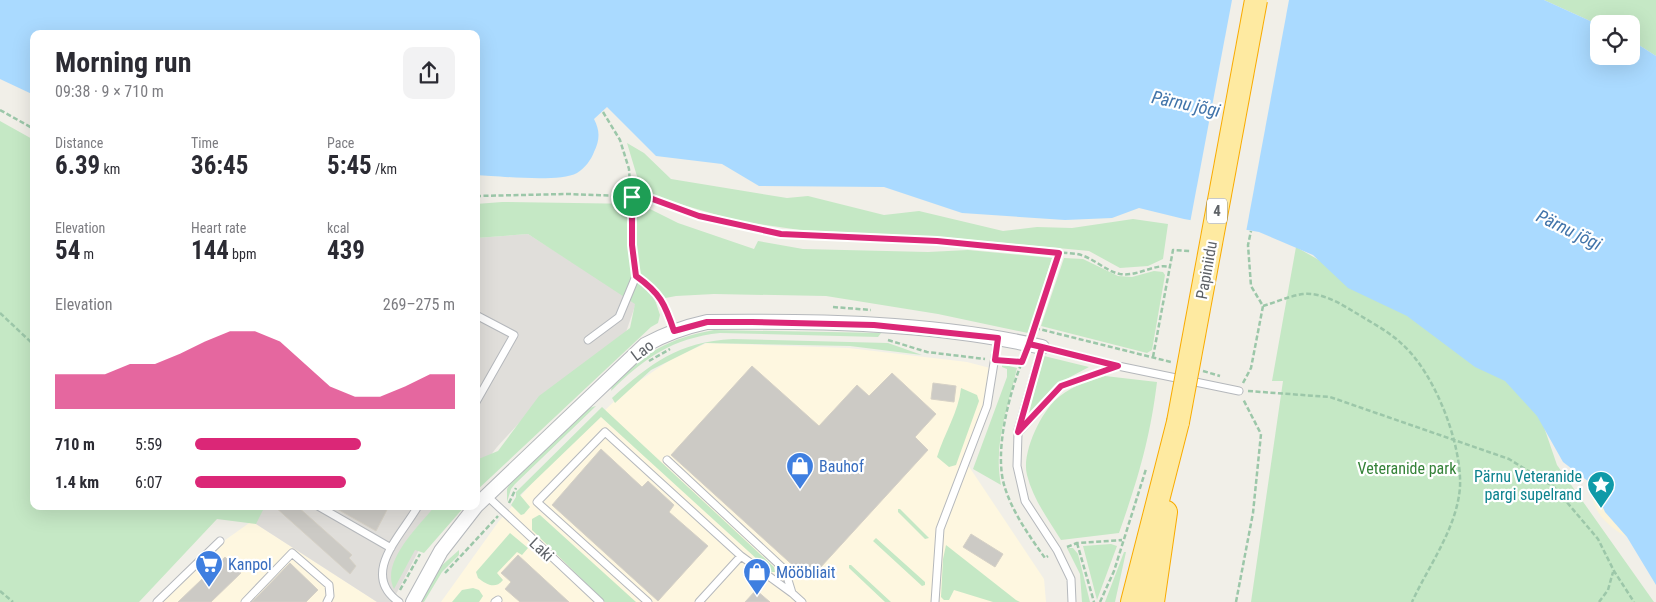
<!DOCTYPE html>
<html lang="en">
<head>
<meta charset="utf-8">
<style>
	:root { --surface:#fff; --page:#f2f2f3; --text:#2b2b33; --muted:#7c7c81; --accent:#db2777 }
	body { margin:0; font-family:"Roboto Condensed",sans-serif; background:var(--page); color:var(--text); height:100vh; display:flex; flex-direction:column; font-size:19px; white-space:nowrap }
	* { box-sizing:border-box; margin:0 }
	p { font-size:16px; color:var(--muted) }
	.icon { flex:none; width:28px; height:28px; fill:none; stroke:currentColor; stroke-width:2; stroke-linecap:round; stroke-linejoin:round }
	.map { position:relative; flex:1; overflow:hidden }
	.side { position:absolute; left:30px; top:30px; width:450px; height:480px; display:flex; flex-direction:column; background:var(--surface); border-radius:10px; box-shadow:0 5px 20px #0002 }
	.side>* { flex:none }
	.controls { position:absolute; left:1590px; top:15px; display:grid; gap:10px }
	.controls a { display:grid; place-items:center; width:50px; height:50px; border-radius:10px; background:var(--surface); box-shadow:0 5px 20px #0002; font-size:25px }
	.pin { position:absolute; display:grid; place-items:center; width:42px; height:42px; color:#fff; margin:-21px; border:2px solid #fff; border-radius:50%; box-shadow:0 1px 5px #0007 }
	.round { display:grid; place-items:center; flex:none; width:52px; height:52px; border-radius:10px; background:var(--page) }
	.summary { display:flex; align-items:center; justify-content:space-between; height:85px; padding:0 25px }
	h1 { font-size:28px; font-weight:700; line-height:38px }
	.stats { display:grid; grid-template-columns:repeat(3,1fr); gap:8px; height:85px; padding:5px 25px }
	.stats div { display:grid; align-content:center }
	.stats b { font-size:25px; font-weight:700 }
	.stats small { font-size:14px; font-weight:400 }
	.stats p { font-size:14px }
	.chart { height:140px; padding:10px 25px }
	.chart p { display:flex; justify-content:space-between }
	.chart svg { width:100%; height:90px; margin-top:5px; fill:var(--accent); opacity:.7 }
	ul { padding:0 25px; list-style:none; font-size:16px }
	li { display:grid; grid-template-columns:80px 60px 1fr; align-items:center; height:38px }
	li i { height:12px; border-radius:6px; background:var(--accent) }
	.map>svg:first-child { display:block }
	.commercial { fill:#fef7e0 }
	.industrial { fill:#e0deda }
	.green { fill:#c5e8c5 }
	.sand { fill:#fbf3d9 }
	.water { fill:#aadaff }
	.pier { fill:#f1efe8 }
	.building { fill:#cccac5; stroke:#d6d1c6 }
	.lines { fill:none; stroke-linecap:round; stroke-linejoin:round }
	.service-casing { stroke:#b5b8bc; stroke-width:9 }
	.minor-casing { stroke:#b5b8bc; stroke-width:16 }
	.trunk-casing { stroke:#f9ab00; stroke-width:24 }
	.path { stroke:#9cc7a9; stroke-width:2.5; stroke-dasharray:5 2.5; stroke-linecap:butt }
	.service { stroke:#fff; stroke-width:7 }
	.minor { stroke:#fff; stroke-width:14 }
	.trunk { stroke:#feeaa1; stroke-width:22 }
	.trunk-bridge-casing { stroke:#f9ab00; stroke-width:24; stroke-linecap:butt }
	.trunk-bridge { stroke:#feeaa1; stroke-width:22 }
	.route-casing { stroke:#fff; stroke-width:10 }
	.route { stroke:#db2777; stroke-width:6 }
	.labels { text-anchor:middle; stroke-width:4.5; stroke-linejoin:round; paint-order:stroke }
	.shield { fill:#fff; stroke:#8f9295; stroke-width:1 }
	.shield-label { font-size:15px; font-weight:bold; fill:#5f6368 }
	.street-label { font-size:16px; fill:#5f6368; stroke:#fff }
	.shop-label { font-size:16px; fill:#366cbe; stroke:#fff; text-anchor:start }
	.park-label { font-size:16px; fill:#348238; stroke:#fff }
	.culture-label { font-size:16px; fill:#0d838f; stroke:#fff; text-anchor:end }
	.water-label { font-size:18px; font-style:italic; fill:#4174aa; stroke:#fff }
</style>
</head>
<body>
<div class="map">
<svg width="1656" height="602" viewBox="0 0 1656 602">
	<rect width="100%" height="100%" fill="#f1efe8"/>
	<path class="commercial" d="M707 343 849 348 967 362 994 369 987 406 966 462 1044 579 1046 602H441L499 521 548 465 626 390 673 358Z
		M252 521 256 524 377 602H159L214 548Z"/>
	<path class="industrial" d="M528 234 636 303 625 335 542 398 497 447 476 474V238Z
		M261 506H451L420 548 392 602H377L256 524 252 521Z"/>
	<path class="green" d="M1544 0H1656V56L1631 40V24L1599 25Z
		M0 121 34 140V506H265L256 524 217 519 139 602H0Z
		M627 143 644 153 671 179 787 198 808 196 884 215 919 211 1003 231 1037 227 1072 228 1133 219 1168 224 1163 259 1148 266 1120 268 1089 251 943 237 800 230 738 221 642 193Z
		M502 202 640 204 678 223 754 249 758 241 803 249 928 252 968 250 1052 258 1028 333 938 314 826 296 714 294 676 296 655 300 660 315 658 323 651 327 476 491V460L498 451 539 396 630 328 635 304 528 234 476 238V204Z
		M1296 247 1370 289 1533 395 1557 465 1654 602H1251L1283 381H1272Z
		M1064 258 1083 259 1118 276 1132 277 1154 271 1163 272 1165 275 1152 350 1147 353 1041 326Z
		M714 330 881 333 878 337 720 333C673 338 644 358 611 391L612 385C646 352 667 339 714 330Z
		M733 339 888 343 922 355 850 346 705 343 651 370 615 403 612 398C651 363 678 342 733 339Z
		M1044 356 1089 367 1055 385 1028 417Z
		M1002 364 1017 368C1008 408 993 443 1001 485L973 469 1007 377V369L1002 367Z
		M1105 376 1157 382C1150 439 1138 479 1119 533L1061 540C1048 519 1033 499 1027 475 1021 453 1042 409 1060 396 1074 385 1089 381 1105 376Z
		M961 388 977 395 979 401 956 465 949 467 937 457C944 434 959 411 961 388Z
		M596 406 515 484 511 489 507 502V489L511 482 589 408Z
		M602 407 774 567 775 572H771L601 417 520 495 530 507 524 514 521 515 511 505 516 497V492Z
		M435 506H465L424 553 415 550 394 589C380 562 419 526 435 506Z
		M898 509H900L929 538 925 539 898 512Z
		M539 515H540L636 602H605L532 530V519Z
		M510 533 528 548 522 555 517 552 497 573 503 580C495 590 486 584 478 578L476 572Z
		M876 538 925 582V585L922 586 873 541Z
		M1111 544 1117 546 1097 600 1083 546Z
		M946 545 1016 600 1020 602H993L954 590 949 600H944L941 597 943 559Z
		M1067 548H1073L1078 554 1090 602H1082L1080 574Z
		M459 550V555L442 572 424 602H420L439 568Z
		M1124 552H1126L1115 602H1105Z
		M849 565H851L891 602H885L849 568Z
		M473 588 479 590 483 596 479 602H452L462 590Z"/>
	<path class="sand" d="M1593 485 1605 512 1627 537C1608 527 1588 509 1593 485Z"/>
	<path class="water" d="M0 0H1544L1599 25V56H1631V40L1656 56V585L1627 537 1605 512 1593 485 1563 462 1537 416 1505 381 1475 367 1407 316 1348 288 1313 255 1259 232 1184 219 1139 208 1112 218 1065 220 962 213 884 187 759 186 722 164 656 156 607 107 594 119C600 131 600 139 594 152 591 160 585 168 577 173 558 183 500 176 476 175V34H34V95L0 79Z"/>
	<path class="pier" d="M1232 0H1289L1246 232 1190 223Z"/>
	<path class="building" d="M752 366 819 426 857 385 869 396 892 373 936 414 915 437 928 450 809 580 671 455Z
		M933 383 956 386 954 402 931 399Z
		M601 449 642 487 648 481 674 505 669 512 708 546 658 601 552 505Z
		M274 506H297L352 555 349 558 356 566 350 574Z
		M332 506H389L376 531Z
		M971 534 1003 554 995 567 963 547Z
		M518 555 569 602H520L505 589 511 582 501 573Z
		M225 557 241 573 211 602H178Z
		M290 563 318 590 306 602H252Z
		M756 590 770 602H745Z"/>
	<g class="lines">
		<defs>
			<path id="service" d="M476 315 514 335 476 402
				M588 340 619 317 636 276C659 293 665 304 674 331
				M1018 430 1042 347 1118 366
				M667 460 785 570 792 593 802 602
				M486 495 600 602
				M318 506 391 548
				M157 602 220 541
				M245 602 292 553 329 585 330 596 327 602
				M399 602C359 574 402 535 418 506
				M495 602 498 600
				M648 602 537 502 605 432 741 556 792 593
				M699 602 741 556
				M935 602 940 529 987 406 998 338
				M1072 602 1071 579 1057 550 1025 501 1017 466 1018 433 1061 386 1118 366 1239 391"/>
			<path id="minor" d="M476 506 645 345C665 334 684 327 707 322 818 321 933 322 1042 347
				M413 602 441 551 476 506"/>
			<path id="trunk" d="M1132 602 1178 422
				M1153 602 1166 512"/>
		</defs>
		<use href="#service" class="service-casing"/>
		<use href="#minor" class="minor-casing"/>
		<use href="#trunk" class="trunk-casing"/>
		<path class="path" d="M0 110 34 129
			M603 112 620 140 629 169 635 266
			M476 196 568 194 647 197 699 216 781 234 937 241 1077 254C1093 257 1105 271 1120 274 1138 277 1154 263 1170 267
			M1263 306C1276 302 1290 296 1303 294 1322 292 1341 304 1356 313 1372 323 1390 332 1403 345 1435 374 1462 444 1460 487 1457 528 1429 565 1412 602
			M833 307 871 310
			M0 313 34 345
			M1035 328 1171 362
			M1033 333 1059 253
			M888 340 927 352 985 359
			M1024 357C1010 390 993 452 1005 488 1013 513 1030 537 1045 558L1048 556
			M1153 357 1173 250 1190 251
			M649 361 670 349
			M1003 361 1022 362
			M1203 371 1220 376
			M1243 383 1251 368 1263 306 1251 286 1248 245 1251 231
			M1248 391 1330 397 1509 459 1554 487 1598 539 1614 571 1634 602
			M509 503 516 488
			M1077 543 1094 602
			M1067 547 1077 543 1122 540
			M445 573 498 516
			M400 590 420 554
			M0 591 13 602
			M1100 602 1114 571 1146 469
			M1236 602 1253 513 1261 434 1243 399
			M1599 602 1608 590 1613 572"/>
		<use href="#service" class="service"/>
		<use href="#minor" class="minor"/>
		<use href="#trunk" class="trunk"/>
		<defs>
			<path id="trunk-bridge" d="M1178 422 1256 0"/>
		</defs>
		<use href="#trunk-bridge" class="trunk-bridge-casing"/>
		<use href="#trunk-bridge" class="trunk-bridge"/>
	</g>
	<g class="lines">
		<defs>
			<path id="route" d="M632 197V245L636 276C660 293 665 304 674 331L707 322H752L874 325 998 338 995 360 1022 362 1029 344 1042 347 1118 366 1061 386 1018 432 1042 347 1029 344 1059 253 937 241 781 234 699 216 647 197H632"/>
		</defs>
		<use href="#route" class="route-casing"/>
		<use href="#route" class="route"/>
	</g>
	<defs>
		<symbol id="shop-pin" viewBox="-11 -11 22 30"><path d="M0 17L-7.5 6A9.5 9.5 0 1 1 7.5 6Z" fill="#3f7fe0" stroke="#fff"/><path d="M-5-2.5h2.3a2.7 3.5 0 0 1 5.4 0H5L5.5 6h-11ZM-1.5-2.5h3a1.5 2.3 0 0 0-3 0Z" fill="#fff"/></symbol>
		<symbol id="sight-pin" viewBox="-11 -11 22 30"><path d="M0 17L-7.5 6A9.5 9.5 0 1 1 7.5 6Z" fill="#0f9aa8" stroke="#fff"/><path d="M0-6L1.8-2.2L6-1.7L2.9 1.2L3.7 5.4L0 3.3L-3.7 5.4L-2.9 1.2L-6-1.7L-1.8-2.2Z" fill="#fff"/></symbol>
		<symbol id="supermarket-pin" viewBox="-11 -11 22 30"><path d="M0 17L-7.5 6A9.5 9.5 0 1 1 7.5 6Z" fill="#3f7fe0" stroke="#fff"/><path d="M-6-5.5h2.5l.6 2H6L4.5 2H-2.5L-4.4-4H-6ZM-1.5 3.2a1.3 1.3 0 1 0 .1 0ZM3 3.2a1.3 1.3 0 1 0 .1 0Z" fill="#fff"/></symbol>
	</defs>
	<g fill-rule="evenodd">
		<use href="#shop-pin" x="784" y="450" width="32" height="43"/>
		<use href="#sight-pin" x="1585" y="469" width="32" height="43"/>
		<use href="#supermarket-pin" x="193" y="548" width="32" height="43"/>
		<use href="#shop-pin" x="741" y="556" width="32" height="43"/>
	</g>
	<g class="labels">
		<rect class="shield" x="1207" y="198.5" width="20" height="25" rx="4"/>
		<g class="shield-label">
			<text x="1217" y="216">4</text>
		</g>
		<g class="street-label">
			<text transform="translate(1206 270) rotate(-80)" y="6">Papiniidu</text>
			<text transform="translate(642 350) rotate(-37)" y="6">Lao</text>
			<text transform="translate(542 549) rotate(43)" y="6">Laki</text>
		</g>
		<g class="shop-label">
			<text x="819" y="472">Bauhof</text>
			<text x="228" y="570">Kanpol</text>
			<text x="776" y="578">Mööbliait</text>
		</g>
		<g class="park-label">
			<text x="1407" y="474">Veteranide park</text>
		</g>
		<g class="culture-label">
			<text x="1582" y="482">Pärnu Veteranide<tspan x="1582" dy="18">pargi supelrand</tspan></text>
		</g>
		<g class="water-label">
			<text transform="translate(1186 104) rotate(12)" y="6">Pärnu jõgi</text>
			<text transform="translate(1569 230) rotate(26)" y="6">Pärnu jõgi</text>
		</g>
	</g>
</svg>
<div class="controls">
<a><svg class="icon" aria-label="locate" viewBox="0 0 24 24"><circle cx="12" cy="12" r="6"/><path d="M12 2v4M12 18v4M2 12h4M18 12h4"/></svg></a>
</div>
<div class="pin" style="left:632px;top:197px;background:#1e9e55"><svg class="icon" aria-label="arrive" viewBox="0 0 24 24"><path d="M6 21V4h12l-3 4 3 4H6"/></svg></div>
<section class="side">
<div class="summary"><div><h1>Morning run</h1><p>09:38 · 9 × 710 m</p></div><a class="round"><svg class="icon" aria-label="share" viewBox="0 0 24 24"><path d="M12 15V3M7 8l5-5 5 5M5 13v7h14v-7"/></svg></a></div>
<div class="stats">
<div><p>Distance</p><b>6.39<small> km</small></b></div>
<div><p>Time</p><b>36:45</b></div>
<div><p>Pace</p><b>5:45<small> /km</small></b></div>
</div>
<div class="stats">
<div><p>Elevation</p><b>54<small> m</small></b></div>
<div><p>Heart rate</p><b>144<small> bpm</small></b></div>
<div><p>kcal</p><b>439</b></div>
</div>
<div class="chart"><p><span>Elevation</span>269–275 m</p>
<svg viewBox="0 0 160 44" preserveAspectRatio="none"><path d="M0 44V27L10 27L20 27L30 22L40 22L50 17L60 11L70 6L80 6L90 11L100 22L110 33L120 38L130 38L140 33L150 27L160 27V44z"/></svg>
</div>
<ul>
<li><b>710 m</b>5:59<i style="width:64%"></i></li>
<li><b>1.4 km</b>6:07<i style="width:58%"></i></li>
</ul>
</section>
</div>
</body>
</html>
